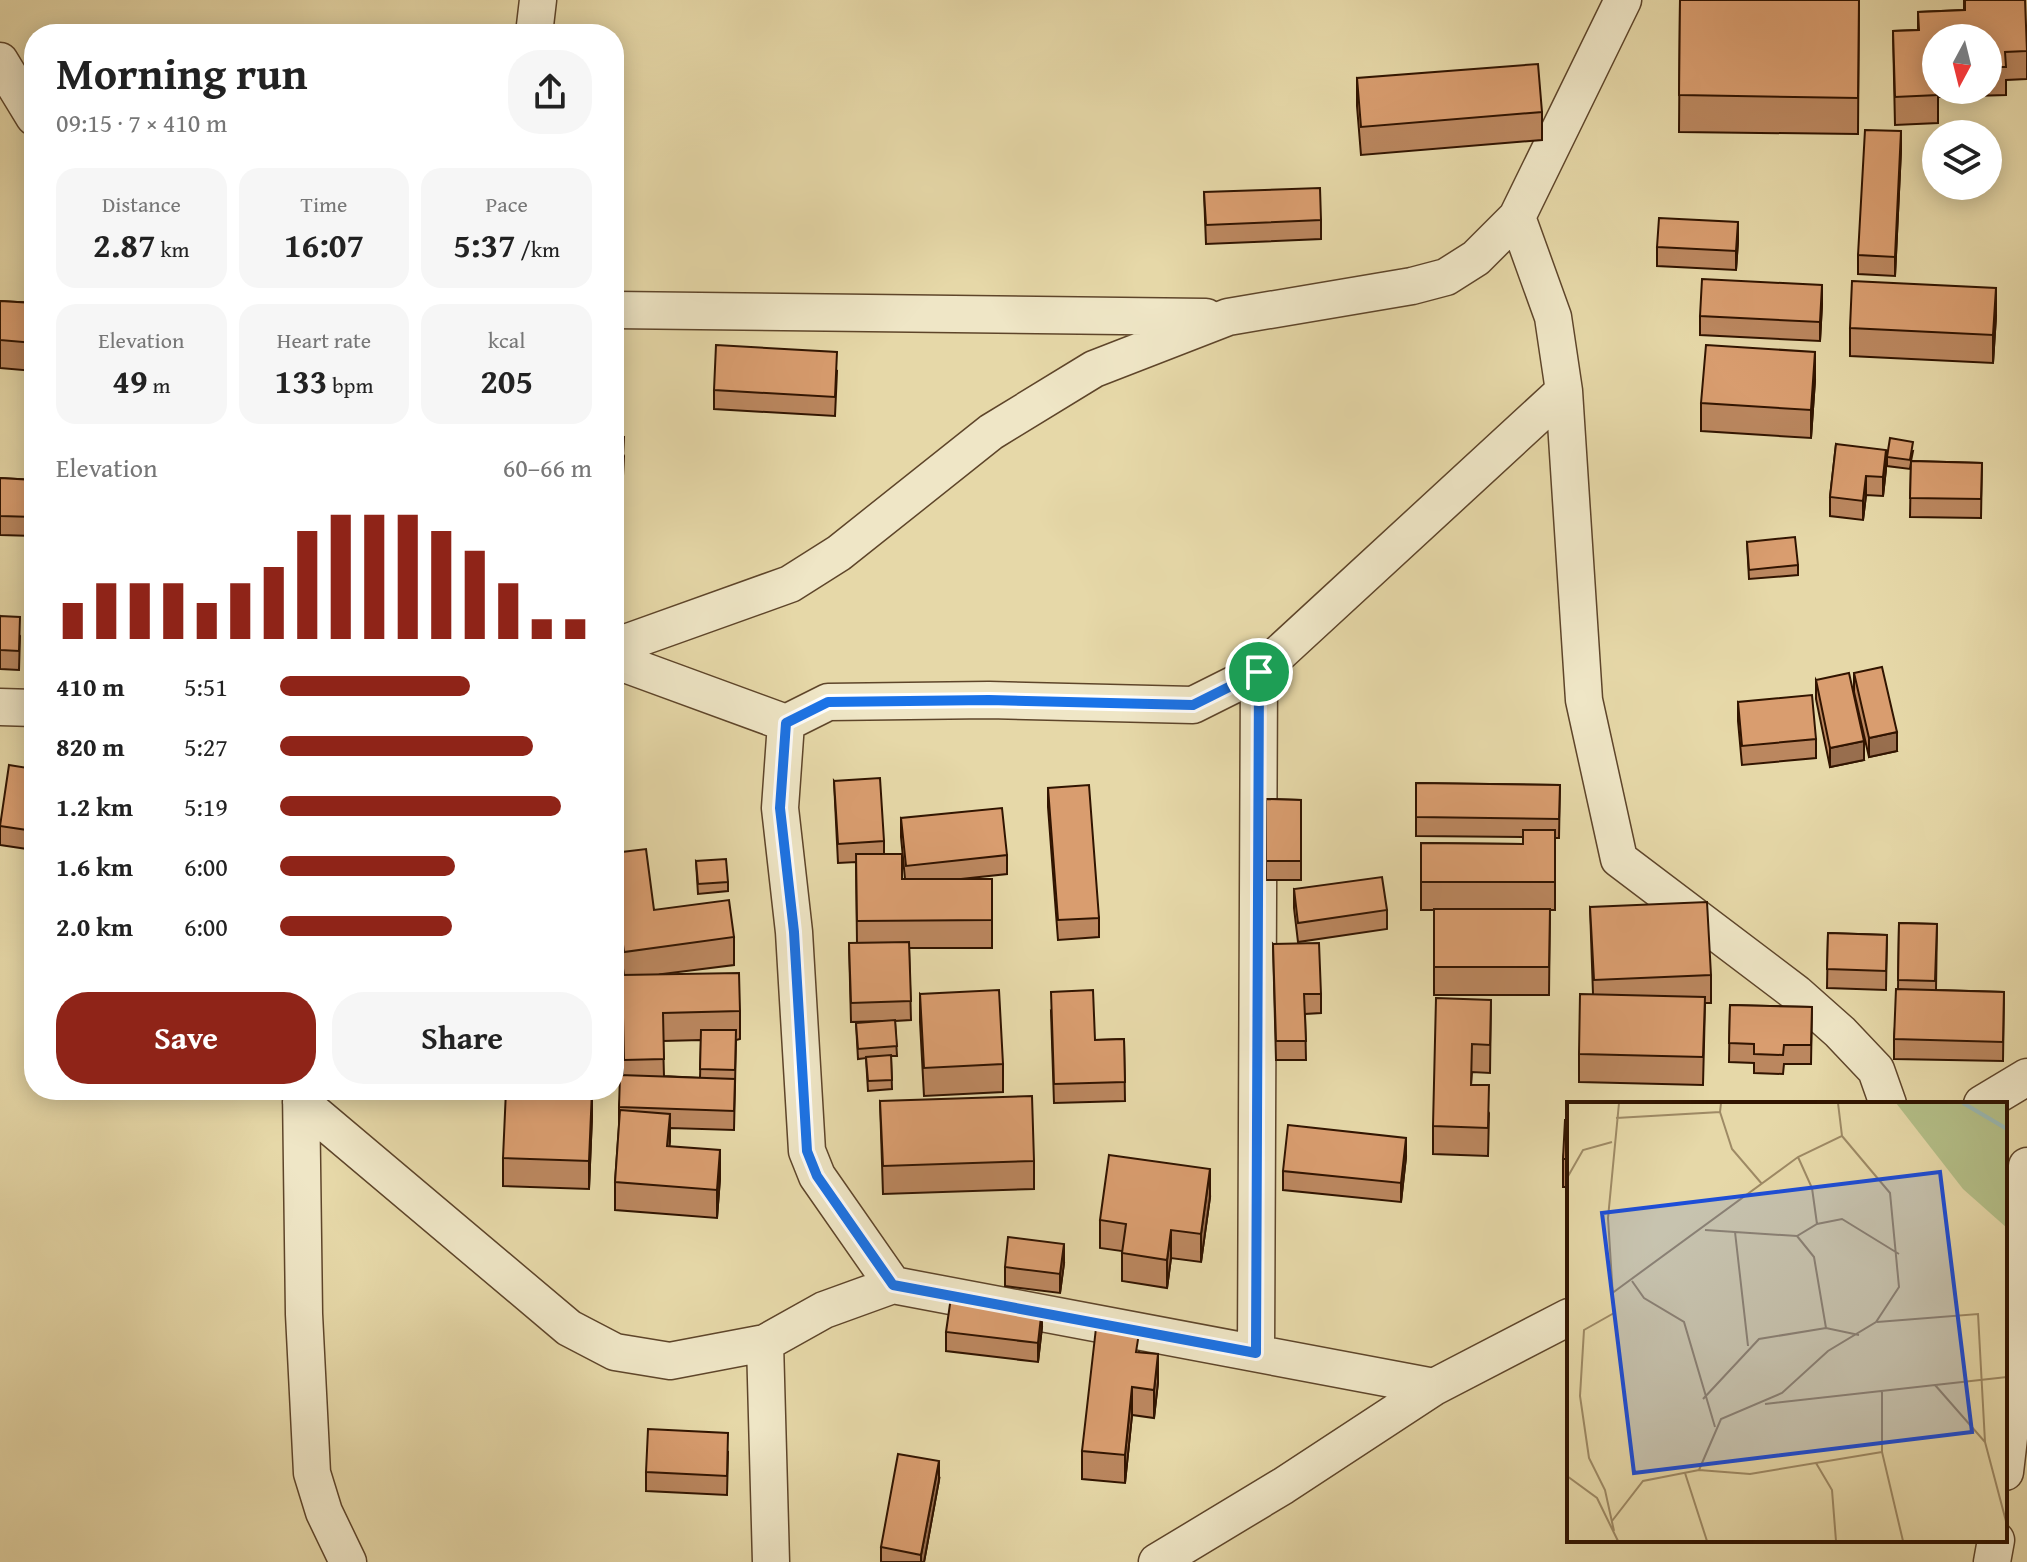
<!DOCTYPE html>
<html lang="en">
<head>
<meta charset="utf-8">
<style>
	:root { --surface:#fff; --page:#f6f6f6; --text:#222; --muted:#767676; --accent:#8f2418 }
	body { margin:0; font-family:"Gentium Book Plus",serif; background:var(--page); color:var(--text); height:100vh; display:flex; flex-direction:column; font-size:30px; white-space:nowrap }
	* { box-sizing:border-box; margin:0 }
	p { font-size:26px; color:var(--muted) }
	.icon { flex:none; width:44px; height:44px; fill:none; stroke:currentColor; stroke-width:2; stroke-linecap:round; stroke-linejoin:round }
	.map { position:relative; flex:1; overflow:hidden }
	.side { position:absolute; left:24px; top:24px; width:600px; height:1076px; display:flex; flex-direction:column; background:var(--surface); border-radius:32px; box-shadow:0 4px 20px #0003 }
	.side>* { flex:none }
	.needle { width:52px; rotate:187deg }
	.fabs { position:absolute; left:1922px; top:24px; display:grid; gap:16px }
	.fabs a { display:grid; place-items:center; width:80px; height:80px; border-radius:50%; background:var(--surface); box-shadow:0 4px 20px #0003; font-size:40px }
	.pin { position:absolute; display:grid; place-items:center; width:68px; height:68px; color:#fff; margin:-34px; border:4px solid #fff; border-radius:50%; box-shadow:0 2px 8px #0007 }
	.round { display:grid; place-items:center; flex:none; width:84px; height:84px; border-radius:32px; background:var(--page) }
	.headline { display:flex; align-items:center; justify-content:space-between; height:136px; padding:0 32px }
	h1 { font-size:44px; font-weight:600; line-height:60px }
	.figures { display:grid; grid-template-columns:repeat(3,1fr); gap:12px; height:136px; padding:8px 32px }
	.figures div { display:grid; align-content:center; border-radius:20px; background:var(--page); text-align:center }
	.figures b { font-size:34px; font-weight:600 }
	.figures small { font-size:22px; font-weight:400 }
	.figures p { font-size:22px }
	.chart { height:224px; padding:16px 32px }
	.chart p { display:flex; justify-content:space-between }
	.chart svg { width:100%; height:144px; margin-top:8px; stroke:var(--accent); stroke-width:6 }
	.primary-button { display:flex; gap:16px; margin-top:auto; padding:16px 32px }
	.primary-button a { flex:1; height:92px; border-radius:32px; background:var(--accent); color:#fff; font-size:32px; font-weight:600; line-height:92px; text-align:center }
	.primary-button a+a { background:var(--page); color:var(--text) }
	ul { padding:0 32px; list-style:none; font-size:26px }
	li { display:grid; grid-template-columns:128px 96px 1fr; align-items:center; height:60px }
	li i { height:20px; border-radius:10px; background:var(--accent) }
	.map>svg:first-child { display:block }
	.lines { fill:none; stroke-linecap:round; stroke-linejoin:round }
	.minor-casing { stroke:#5e452a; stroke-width:39 }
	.minor { stroke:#efe6c6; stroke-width:36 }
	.wall { fill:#bb875f; stroke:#311400; stroke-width:2; fill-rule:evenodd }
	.shaded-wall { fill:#986e4e; stroke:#311400; stroke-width:2 }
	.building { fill:#d99d6f; stroke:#311400; stroke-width:2 }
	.route-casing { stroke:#fff; stroke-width:16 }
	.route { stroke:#1a73e8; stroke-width:10 }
	.inset-river { fill:none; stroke:#9ab8b2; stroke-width:4 }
	.inset-road { fill:none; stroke:#9e8a65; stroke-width:2 }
	.view { fill:#1d4ed8; fill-opacity:0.15; stroke:#1d4ed8; stroke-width:4 }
	.inset-edge { fill:none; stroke:#311400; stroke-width:4 }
</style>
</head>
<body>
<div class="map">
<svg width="2027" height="1562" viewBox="0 0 2027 1562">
	<rect width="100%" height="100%" fill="#e6d8a8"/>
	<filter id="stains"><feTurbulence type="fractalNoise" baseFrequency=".0025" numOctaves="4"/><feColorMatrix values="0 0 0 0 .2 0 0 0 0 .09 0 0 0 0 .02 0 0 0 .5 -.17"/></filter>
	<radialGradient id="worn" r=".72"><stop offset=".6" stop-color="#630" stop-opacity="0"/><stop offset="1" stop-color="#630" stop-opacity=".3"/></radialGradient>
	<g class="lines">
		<defs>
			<path id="minor" d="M534 34 538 0
				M0 61 34 117
				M1517 217 1553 317 1564 391 1584 700 1619 859 1796 993 1840 1032 1876 1070 1888 1104
				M614 310 1206 317
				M614 647 790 584 839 553 991 432 1094 369 1228 317 1412 286 1446 277 1476 258 1517 217 1623 0
				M614 660 786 723 828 702 989 700 1193 705 1259 672 1564 391
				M0 707 34 708
				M786 723 780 808 794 932 807 1151 817 1176 893 1285
				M301 1090 304 1314 312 1473 324 1512 348 1562
				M301 1102 569 1328 615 1352 670 1361 765 1343 824 1310 893 1285 1434 1387
				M1982 1104 2027 1077
				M765 1343 771 1562
				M1256 1353 1259 672
				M2005 1472 2021 1336 2027 1166
				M1157 1562 1283 1486 1434 1387 1569 1317
				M1992 1562 1996 1540"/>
		</defs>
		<use href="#minor" class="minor-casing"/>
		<use href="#minor" class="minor"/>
	</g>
	<path class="wall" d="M1680 0H1859L1858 134 1679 132Z
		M1964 0 2027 46V79L2006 80V95L1938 97V123L1895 125 1893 31 1918 30V12L1964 10ZM1936 38H1988V90H1936Z
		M1357 78 1542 112V140L1361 155 1357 106Z
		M1901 150 1895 276 1858 274V255Z
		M1204 192 1321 220V239L1206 244Z
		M1738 241 1736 270 1657 266V247Z
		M0 301 34 303V371L0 368Z
		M1822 304 1820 341 1700 335V316Z
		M1996 316 1993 363 1850 356V328Z
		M837 371 835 416 714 409V390Z
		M1815 380 1811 438 1701 431V403Z
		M614 436 624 456 622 496H614Z
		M1836 444 1886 469 1883 496 1866 495 1863 520 1830 516V497Z
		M1913 451 1911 461 1982 463 1981 518 1910 517 1911 463 1910 469 1887 466V457Z
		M0 478 34 480V536L0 535Z
		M1747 542 1798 565V575L1749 579Z
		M0 616 20 636 19 670 0 669Z
		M1854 673 1897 751 1869 757 1854 692Z
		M1816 680 1864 760 1830 767 1816 699Z
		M1738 702 1816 739V758L1742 765 1738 721Z
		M34 769V850L0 845V826Z
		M834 781 884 841V854L902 879H905L901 837V818L1007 855V874L961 879H992V948H909L911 1020 895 1021 897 1056H891L892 1089 868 1091 866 1058 858 1059 856 1023 884 1021 851 1022 849 943H857L856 862 838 863Z
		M1416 783 1560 785 1559 838H1555V910H1550L1549 995H1434V910H1421V843L1523 844V837L1416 836Z
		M1048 788 1099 918V937L1058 940 1048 807Z
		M1266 799 1301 800V880H1266Z
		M614 853 654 910 734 937V965L662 974 740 1011V1039L736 1040 734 1130 670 1128 669 1146 720 1178 717 1218 615 1210V1182L619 1126V1107L623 1075 622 1003 624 975 614 907ZM701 1040 700 1078 664 1076 663 1041Z
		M696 861 728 882V891L698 894Z
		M1294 889 1387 910V929L1298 942 1294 908Z
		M1590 907 1711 975V1003H1705L1703 1085 1579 1082V1054L1593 994Z
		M1899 923 1937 924 1936 990 2004 992 2003 1061 1894 1059V1039L1898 990Z
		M1828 933 1887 935 1886 990 1827 988Z
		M1273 944 1321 994V1013L1305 1014 1306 1060H1276Z
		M920 994 1003 1064V1092L924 1096 920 1022Z
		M1491 1000 1490 1073 1472 1072 1471 1085 1489 1113 1488 1156 1433 1154V1126Z
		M1730 1005 1812 1007 1811 1064H1784L1783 1074 1754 1073V1063L1729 1062Z
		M1051 1011 1095 1040 1124 1039 1125 1101 1054 1103Z
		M880 1101 1034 1161V1189L883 1194Z
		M592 1116 589 1189 503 1186V1158Z
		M1569 1120V1187H1563V1159Z
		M1406 1157 1401 1202 1283 1190V1171Z
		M1210 1197 1201 1262 1171 1258 1167 1288 1122 1281V1251L1100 1248V1220Z
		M1064 1263 1060 1293 1005 1286V1267Z
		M1042 1327 1038 1362 946 1351V1332Z
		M1139 1352 1158 1382 1154 1418 1132 1415 1125 1483 1082 1479V1451Z
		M728 1452 727 1495 646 1491V1472Z
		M939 1480 924 1562H881V1547Z"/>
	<path class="shaded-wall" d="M1901 131V150L1895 276V257Z
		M1738 222V241L1736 270V251Z
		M1822 285V304L1820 341V322Z
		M1996 288V316L1993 363V335Z
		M1815 352V380L1811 438V410Z
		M1886 450V469L1883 496V477Z
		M1866 476V495L1863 520V501Z
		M1897 732V751L1869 757V738Z
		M1864 741V760L1830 767V748Z
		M592 1090V1116L589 1189V1161Z
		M670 1114V1142L667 1174V1146Z
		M1406 1138V1157L1401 1202V1183Z
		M720 1150V1178L717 1218V1190Z
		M1210 1169V1197L1201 1262V1234Z
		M1171 1230V1258L1167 1288V1260Z
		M1064 1244V1263L1060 1293V1274Z
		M1042 1308V1327L1038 1362V1343Z
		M1158 1354V1382L1154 1418V1390Z
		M1132 1387V1415L1125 1483V1455Z
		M939 1461V1480L924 1562H921V1555Z"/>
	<path class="building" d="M1680 0H1859L1858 98 1679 95Z
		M1965 0H2025L2027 51 2005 52 2006 67H1988V38H1936V90H1938V95L1895 97 1893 31 1919 30 1918 12 1965 10Z
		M1538 64 1542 112 1361 127 1357 78Z
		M1865 130 1901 131 1895 257 1858 255Z
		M1320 188 1321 220 1206 225 1204 192Z
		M1659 218 1738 222 1736 251 1657 247Z
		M1702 279 1822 285 1820 322 1700 316Z
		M1852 281 1996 288 1993 335 1850 328Z
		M0 301 34 303V343L0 340Z
		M716 345 837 352 835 397 714 390Z
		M1706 345 1815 352 1811 410 1701 403Z
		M614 436 624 437 622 477H614Z
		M1890 438 1913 442 1910 460 1887 457Z
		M1836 444 1886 450 1883 477 1866 476 1863 501 1830 497Z
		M1911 461 1982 463 1981 499 1910 498Z
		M0 478 34 480V517L0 516Z
		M1795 537 1798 565 1749 570 1747 542Z
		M0 616 20 617 19 651 0 650Z
		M1882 667 1897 732 1869 738 1854 673Z
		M1849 673 1864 741 1830 748 1816 680Z
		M1812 695 1816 739 1742 746 1738 702Z
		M9 765 34 769V831L0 826Z
		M880 778 884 841 838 844 834 781Z
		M1416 783 1560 785 1559 819 1416 817Z
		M1089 785 1099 918 1058 920 1048 788Z
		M1266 799 1301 800V861H1266Z
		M1002 808 1007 855 906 866 901 818Z
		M1523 830H1555V882H1421V843L1523 844Z
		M646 849 654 910 729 900 734 937 624 952 614 879V853Z
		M856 854H902V879H992V920L857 921Z
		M726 859 728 882 698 884 696 861Z
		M1382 877 1387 910 1298 923 1294 889Z
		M1707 902 1711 975 1594 980 1590 907Z
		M1434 909H1550L1549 967H1434Z
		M1899 923 1937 924 1935 981 1898 980Z
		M1828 933 1887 935 1886 971 1827 969Z
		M909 942 911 1001 851 1003 849 943Z
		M1319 943 1321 994H1304L1306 1041H1276L1273 944Z
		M739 973 740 1011 663 1013 664 1059 624 1060 622 975Z
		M1896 989 2004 992 2003 1042 1894 1039Z
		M999 990 1003 1064 924 1068 920 994Z
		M1093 990 1095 1040 1124 1039 1125 1082 1054 1084 1051 992Z
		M1580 994 1705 997 1703 1057 1579 1054Z
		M1436 998 1491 1000 1490 1045 1472 1044 1471 1085H1489L1488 1128 1433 1126Z
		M1730 1005 1812 1007 1811 1045H1784L1783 1055 1754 1054V1044L1729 1043Z
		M895 1020 897 1046 858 1049 856 1023Z
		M701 1030H736L735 1070 700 1069Z
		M891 1055 892 1080 868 1081 866 1057Z
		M620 1075 735 1079 734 1111 619 1107Z
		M506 1090H592L589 1161 503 1158Z
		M1032 1096 1034 1161 883 1166 880 1101Z
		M620 1110 670 1114 667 1146 720 1150 717 1190 615 1182Z
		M1565 1120H1569V1159H1563Z
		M1288 1125 1406 1138 1401 1183 1283 1171Z
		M1109 1155 1210 1169 1201 1234 1171 1230 1167 1260 1122 1253 1126 1224 1100 1220Z
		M1008 1237 1064 1244 1060 1274 1005 1267Z
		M951 1297 1042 1308 1038 1343 946 1332Z
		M1096 1328 1139 1333 1136 1352 1158 1354 1154 1390 1132 1387 1125 1455 1082 1451Z
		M648 1429 728 1433 727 1476 646 1472Z
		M898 1454 939 1461 921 1555 881 1547Z"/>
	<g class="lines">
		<defs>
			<path id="route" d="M1259 672 1256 1353 893 1285 817 1176 807 1151 794 932 780 808 786 723 828 702 989 700 1193 705Z"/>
		</defs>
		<use href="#route" class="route-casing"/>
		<use href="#route" class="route"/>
	</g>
	<g transform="translate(1567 1102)">
		<rect width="440" height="440" fill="#e6d8a8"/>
		<path d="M329 1H440V126L396 87Z" fill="#b4bf88"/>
		<path class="inset-river" d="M396 1 440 27"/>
		<path class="inset-road" d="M153 10 165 47 195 82M49 16 153 10 154 1M231 55 245 86 250 122M0 76 16 48 45 40M138 128 230 134 250 122 275 117 332 152M168 130 181 244M230 134 247 155 259 226M65 179 77 196 117 220 148 325M44 192 231 55 275 34 271 1M310 220 411 212 418 340M368 283 418 340 440 423M315 289V350L336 439M136 297 192 237 259 226 292 233M198 302 440 275M249 361 265 388 269 439M132 368 154 317 215 291 261 249 309 220 332 185 323 91 275 34M118 371 140 439M0 374 30 396 51 439M45 419 76 379 132 368 183 372 315 350M47 429 38 388 22 356 13 294 17 228 47 211 41 116 52 1"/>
		<path class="view" d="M373 70 405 330 67 371 35 111Z"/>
		<rect width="440" height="440" class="inset-edge"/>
	</g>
	<rect width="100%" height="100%" filter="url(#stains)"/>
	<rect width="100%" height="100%" fill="url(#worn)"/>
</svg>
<div class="fabs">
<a><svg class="needle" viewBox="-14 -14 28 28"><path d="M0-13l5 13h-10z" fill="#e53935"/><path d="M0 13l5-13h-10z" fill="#767676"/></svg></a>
<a><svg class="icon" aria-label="layers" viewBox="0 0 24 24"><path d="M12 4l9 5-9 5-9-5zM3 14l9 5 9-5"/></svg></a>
</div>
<div class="pin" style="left:1259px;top:672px;background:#1e9e55"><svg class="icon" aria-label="arrive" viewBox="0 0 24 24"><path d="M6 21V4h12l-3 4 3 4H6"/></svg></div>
<section class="side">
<div class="headline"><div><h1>Morning run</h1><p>09:15 · 7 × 410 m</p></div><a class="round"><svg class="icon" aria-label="share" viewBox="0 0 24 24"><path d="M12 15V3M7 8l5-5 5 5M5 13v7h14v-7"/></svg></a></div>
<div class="figures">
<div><p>Distance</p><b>2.87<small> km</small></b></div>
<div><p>Time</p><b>16:07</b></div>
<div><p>Pace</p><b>5:37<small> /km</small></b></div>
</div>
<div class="figures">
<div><p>Elevation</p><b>49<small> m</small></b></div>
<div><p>Heart rate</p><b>133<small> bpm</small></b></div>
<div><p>kcal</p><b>205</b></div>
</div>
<div class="chart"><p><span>Elevation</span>60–66 m</p>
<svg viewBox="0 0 160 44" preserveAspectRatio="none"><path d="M5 44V33M15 44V27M25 44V27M35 44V27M45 44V33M55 44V27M65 44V22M75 44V11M85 44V6M95 44V6M105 44V6M115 44V11M125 44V17M135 44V27M145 44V38M155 44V38"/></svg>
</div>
<ul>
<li><b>410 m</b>5:51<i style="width:61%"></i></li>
<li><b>820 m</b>5:27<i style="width:81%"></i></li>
<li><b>1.2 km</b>5:19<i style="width:90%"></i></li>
<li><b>1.6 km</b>6:00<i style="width:56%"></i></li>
<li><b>2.0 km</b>6:00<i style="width:55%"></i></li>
</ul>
<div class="primary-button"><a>Save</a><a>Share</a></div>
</section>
</div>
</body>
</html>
